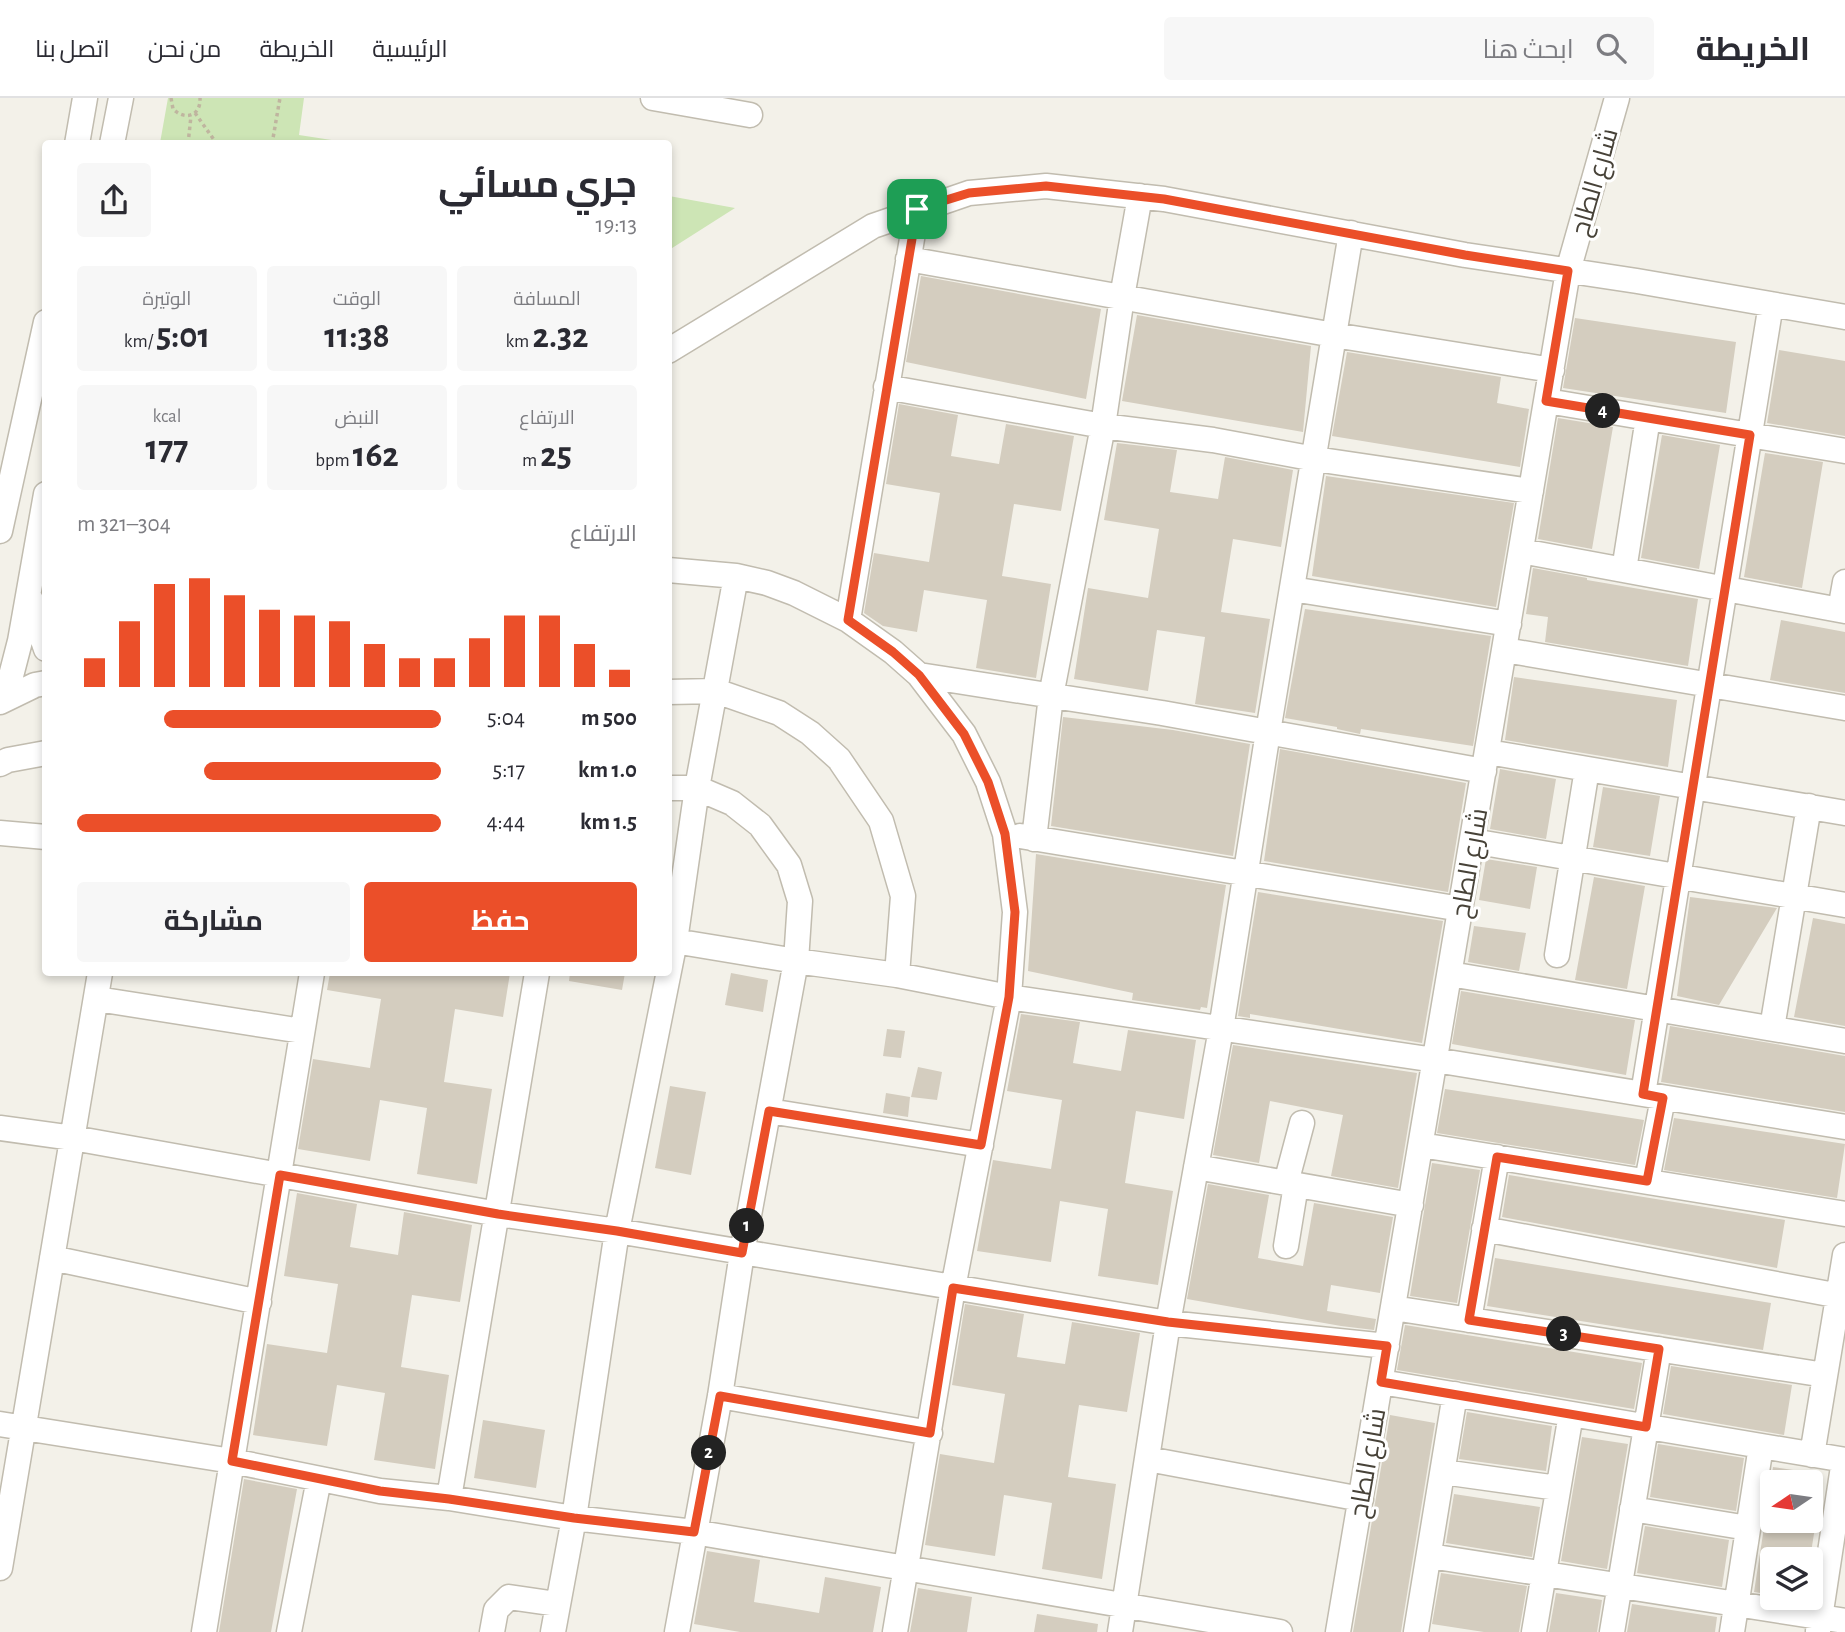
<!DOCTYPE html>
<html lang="ar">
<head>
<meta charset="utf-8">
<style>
	:root { --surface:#fff; --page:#f7f7f7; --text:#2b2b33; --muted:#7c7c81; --line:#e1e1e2; --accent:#eb4f29 }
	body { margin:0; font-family:"Alegreya Sans",Cairo,sans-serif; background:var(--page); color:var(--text); direction:rtl; height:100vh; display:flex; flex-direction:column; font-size:26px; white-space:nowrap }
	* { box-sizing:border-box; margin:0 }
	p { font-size:23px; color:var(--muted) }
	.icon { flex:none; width:38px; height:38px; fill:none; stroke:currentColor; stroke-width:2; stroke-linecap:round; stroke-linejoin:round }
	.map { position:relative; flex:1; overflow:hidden; direction:ltr }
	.details { position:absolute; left:42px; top:42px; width:630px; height:836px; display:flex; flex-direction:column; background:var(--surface); border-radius:7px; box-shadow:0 4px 10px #0003; direction:rtl }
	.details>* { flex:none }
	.needle { width:46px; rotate:257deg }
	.tools { position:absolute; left:1760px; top:1372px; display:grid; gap:14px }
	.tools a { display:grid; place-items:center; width:63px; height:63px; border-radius:7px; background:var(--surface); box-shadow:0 4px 10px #0003; font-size:35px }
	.pin { position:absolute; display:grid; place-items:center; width:60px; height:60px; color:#fff; margin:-30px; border-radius:14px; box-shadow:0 4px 10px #0006 }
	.km { position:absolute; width:35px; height:35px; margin:-18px; border-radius:50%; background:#222; color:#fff; font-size:19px; line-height:35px; text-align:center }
	.round { display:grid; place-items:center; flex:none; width:74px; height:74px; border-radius:7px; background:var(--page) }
	.summary { display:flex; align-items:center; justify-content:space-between; height:119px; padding:0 35px }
	h1 { font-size:38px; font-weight:700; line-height:52px }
	.figures { display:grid; grid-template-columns:repeat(3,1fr); gap:10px; height:119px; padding:7px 35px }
	.figures div { display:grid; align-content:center; border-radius:7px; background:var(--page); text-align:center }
	.figures b { font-size:35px; font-weight:700 }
	.figures small { font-size:19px; font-weight:400 }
	.figures p { font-size:19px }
	.chart { height:196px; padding:14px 35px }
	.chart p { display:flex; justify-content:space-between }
	.chart svg { width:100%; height:126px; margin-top:7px; stroke:var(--accent); stroke-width:6 }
	.button { display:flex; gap:14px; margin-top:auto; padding:14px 35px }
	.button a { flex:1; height:80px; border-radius:7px; background:var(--accent); color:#fff; font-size:28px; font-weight:700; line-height:80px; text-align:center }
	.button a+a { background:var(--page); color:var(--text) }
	ul { padding:0 35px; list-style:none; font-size:23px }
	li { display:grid; grid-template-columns:112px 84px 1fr; align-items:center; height:52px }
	li i { height:18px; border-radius:9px; background:var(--accent) }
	header { display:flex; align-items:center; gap:42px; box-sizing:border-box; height:98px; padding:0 35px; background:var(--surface); border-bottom:2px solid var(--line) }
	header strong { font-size:33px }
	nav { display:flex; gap:38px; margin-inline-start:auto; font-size:24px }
	.search { width:490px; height:63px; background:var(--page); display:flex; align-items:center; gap:18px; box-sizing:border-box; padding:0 24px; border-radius:7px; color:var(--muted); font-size:26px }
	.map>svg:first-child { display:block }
	.green { fill:#cde5b5 }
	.building { fill:#d4cdbf }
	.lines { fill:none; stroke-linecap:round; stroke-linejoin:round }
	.minor-casing { stroke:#c1bcaf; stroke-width:27 }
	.path { stroke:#bfb59f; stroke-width:3.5; stroke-dasharray:3.5 3.5; stroke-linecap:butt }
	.minor { stroke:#fff; stroke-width:24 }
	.route-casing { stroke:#fff; stroke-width:14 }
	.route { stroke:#eb4f29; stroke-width:9 }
	.labels { text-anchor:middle; stroke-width:6; stroke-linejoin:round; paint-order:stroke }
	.street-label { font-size:26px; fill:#474238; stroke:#fff }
</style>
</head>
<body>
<header>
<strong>الخريطة</strong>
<div class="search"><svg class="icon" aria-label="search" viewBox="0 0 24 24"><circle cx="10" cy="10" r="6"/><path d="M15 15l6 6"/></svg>ابحث هنا</div>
<nav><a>الرئيسية</a><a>الخريطة</a><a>من نحن</a><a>اتصل بنا</a></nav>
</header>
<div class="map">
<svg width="1845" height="1534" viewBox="0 0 1845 1534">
	<rect width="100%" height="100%" fill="#f3f1e9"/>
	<path class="green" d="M168 0H304L299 37 351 45H160Z
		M669 98 735 110 669 152Z"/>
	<path class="building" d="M921 178 1101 211 1086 301 906 264Z
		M1137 217 1311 248 1303 334 1122 303Z
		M1575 220 1736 244 1726 315 1563 290Z
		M1779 252 1845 263V338L1767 325Z
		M1347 254 1501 279 1497 305 1529 311 1520 369 1332 338Z
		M899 306 958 317 951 358 999 366 1006 326 1074 338 1061 413 1014 406 1002 478 1051 486 1036 580 976 570 987 502 924 492 917 534 883 528 864 515 874 455 929 464 940 395 886 386Z
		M1558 320 1613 329 1592 451 1538 441Z
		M1662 337 1720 347 1699 471 1641 460Z
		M1117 345 1177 352 1170 394 1218 401 1225 359 1293 372 1281 449 1233 441 1221 514 1270 521 1255 615 1195 606 1205 539 1157 532 1148 593 1074 581 1088 490 1148 500 1159 431 1104 422Z
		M1765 355 1823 364 1802 490 1744 479Z
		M1326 378 1514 405 1496 509 1312 478Z
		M1533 470 1587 480V482L1698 501 1688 568 1545 544 1548 519 1526 516Z
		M1305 511 1491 538 1473 648 1361 631 1360 636 1337 631V629L1285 620Z
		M1781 522 1845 534V595L1770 582Z
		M1514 579 1677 602 1668 669 1505 642Z
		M1063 619 1173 632 1250 646 1233 758 1051 728Z
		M1280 651 1466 685 1448 794 1264 763Z
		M1500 671 1556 681 1546 741 1490 731Z
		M1603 689 1660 698 1650 758 1593 749Z
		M1036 756 1226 787 1207 910 1201 909 1200 912 1132 902 1133 895 1028 873Z
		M1486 761 1537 769 1530 811 1479 802Z
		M1594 779 1645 788 1627 891 1575 882Z
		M1258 794 1443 823 1422 945 1250 916V920L1238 918Z
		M1690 799 1777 810 1719 907 1677 898Z
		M1813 820 1845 826V928L1794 919Z
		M1474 828 1526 835 1519 873 1468 864Z
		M330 875H510L503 919 455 911 444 984 492 991 477 1086 417 1076 427 1010 380 1002 370 1063 298 1051 313 961 370 970 381 901 327 892Z
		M570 875H625L622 892 569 883Z
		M731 875 768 882 763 914 725 907Z
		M1461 893 1635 922 1626 977 1452 946Z
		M1021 916 1080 924 1073 965 1121 973 1128 932 1196 942 1184 1021 1136 1013 1125 1085 1173 1093 1158 1187 1098 1178 1108 1111 1060 1103 1051 1164 977 1153 993 1062 1051 1071 1062 1002 1007 993Z
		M1670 928 1845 958V1014L1661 984Z
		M887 931 905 933 901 960 883 958Z
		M1233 947 1417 975 1398 1090 1331 1078 1343 1017 1270 1003 1259 1065 1213 1057Z
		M918 969 942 974 937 1002 911 999Z
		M670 988 706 994 691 1077 655 1070Z
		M1445 991 1644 1022 1635 1067 1437 1035Z
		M886 995 910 999 908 1019 883 1015Z
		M1674 1020 1845 1046 1837 1100 1664 1072Z
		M1432 1065 1480 1072 1457 1205 1410 1198Z
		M1509 1077 1785 1122 1777 1170 1502 1119Z
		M1208 1086 1269 1097 1258 1160 1303 1168 1314 1105 1393 1119 1380 1195 1331 1187 1327 1213 1376 1221 1374 1232 1341 1228 1187 1201Z
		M297 1095 357 1106 350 1149 398 1157 404 1114 472 1127 460 1204 412 1197 401 1269 449 1277 435 1371 374 1362 385 1295 337 1287 327 1348 253 1337 267 1246 327 1255 338 1186 284 1178Z
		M1495 1160 1771 1205 1763 1252 1487 1208Z
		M965 1206 1024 1216 1017 1259 1065 1266 1072 1224 1140 1235 1127 1314 1079 1307 1068 1379 1116 1386 1102 1481 1042 1471 1052 1405 1004 1397 995 1458 925 1447 940 1356 994 1365 1005 1296 952 1287Z
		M1405 1227 1642 1265 1634 1311 1397 1272Z
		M1671 1268 1792 1287 1784 1337 1663 1316Z
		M1467 1314 1552 1328 1546 1373 1459 1361Z
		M1390 1317 1435 1325 1403 1521 1401 1534H1353Z
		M483 1322 545 1332 536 1390 474 1380Z
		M1582 1339 1628 1346 1607 1471 1561 1463Z
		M1658 1346 1744 1360 1736 1413 1650 1399Z
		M1773 1369 1820 1376 1819 1384H1771Z
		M244 1381 297 1391 271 1534H219Z
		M1454 1396 1540 1409 1532 1459 1446 1445Z
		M1765 1423H1816L1810 1461H1773V1497L1754 1494Z
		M1645 1428 1729 1442 1722 1489 1637 1475Z
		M707 1453 760 1462 754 1504 819 1515 825 1479 881 1489 873 1534H740L694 1526Z
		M1441 1475 1527 1488 1519 1534H1484L1432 1526Z
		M918 1490 972 1499 967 1534H910Z
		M1556 1495 1602 1502 1597 1534H1549Z
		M1632 1506 1717 1519 1715 1534H1627Z
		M1037 1516 1098 1526 1097 1534H1034Z"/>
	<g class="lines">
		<defs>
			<path id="minor" d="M653 0 750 17
				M77 46 85 0
				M112 46 121 0
				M908 161 1334 237 1552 272
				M668 253 873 128 969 95 1046 88 1164 101 1465 157 1637 183 1845 219
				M886 289 1103 328 1213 342 1315 361 1531 393
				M1547 303 1845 353
				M0 433 46 224
				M1521 453 1845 513
				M668 472 736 478 767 485 794 495 848 522 893 554 919 577 964 636 988 684 1005 736 1015 814 1009 899 953 1190 895 1534
				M1624 472 1648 320
				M1292 491 1509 526
				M31 502 33 513 46 551
				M1840 512 1845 484
				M848 522 917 111
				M1505 552 1845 610
				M919 577 1162 615 1484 673
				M668 594 716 593 779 615 810 635 839 661 881 723 903 798 897 877
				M5 601 20 543 46 396
				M0 604 35 587 46 585
				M1488 654 1845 715
				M0 666 8 662 46 655
				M668 690H697L732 705 760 727 789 767 800 803 796 863 742 1155 720 1298 677 1534
				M0 735 46 739
				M1020 738 1461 811
				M1034 741 1051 598 1103 328 1122 199 1140 98
				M1472 743 1845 807
				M668 842 796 863 897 877 1009 899 1435 962 1845 1029
				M1557 857 1587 671
				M1450 876 1845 943
				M97 901 302 933
				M1772 930 1809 708
				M1643 996 1771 206
				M769 1013 981 1047
				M0 1030 73 1040 498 1116 617 1133 1168 1225 1387 1248
				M1421 1047 1845 1116
				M1196 1069 1411 1107
				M1647 1083 1663 1000
				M1286 1085 1302 1025
				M1484 1131 1845 1199
				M1286 1148 1296 1087
				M52 1160 259 1204
				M1393 1210 1825 1277
				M1469 1222 1497 1059
				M1381 1284 1845 1362
				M720 1298 930 1335
				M0 1326 232 1363 380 1393 449 1400 574 1420 694 1434 1280 1534
				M1812 1357 1845 1157
				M1148 1361 1361 1401
				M1443 1374 1558 1390
				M449 1400 537 875
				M1632 1411 1748 1430
				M1430 1458 1845 1523
				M0 1470 100 875
				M1818 1533 1844 1362
				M204 1534 312 875
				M289 1534 319 1381
				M492 1534 496 1512 509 1499 557 1506
				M553 1534 574 1420 617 1133 675 843 697 690 736 478
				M1120 1534 1168 1225 1221 931 1268 634 1351 135
				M1338 1534 1568 173 1617 0
				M1416 1534 1455 1296
				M1534 1534 1571 1316
				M1612 1534 1659 1251
				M1732 1534 1761 1348"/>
		</defs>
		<use href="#minor" class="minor-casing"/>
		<path class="path" d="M171 0 173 11C185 23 201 18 200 0
			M195 15 217 46
			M188 46 191 18
			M272 46 280 0"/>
		<use href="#minor" class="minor"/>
	</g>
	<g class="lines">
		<defs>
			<path id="route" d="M1046 88 1164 101 1465 157 1568 173 1546 303 1750 337 1643 996 1663 1000 1647 1083 1497 1059 1469 1222 1659 1251 1646 1329 1381 1284 1387 1248 1168 1224 953 1190 930 1335 720 1298 694 1434 574 1420 449 1401 380 1393 232 1363 280 1077 498 1116 617 1133 742 1155 769 1013 981 1047 1009 899 1015 814 1005 736 988 684 964 636 919 577 893 554 848 522 917 111 969 95Z"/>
		</defs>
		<use href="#route" class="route-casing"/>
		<use href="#route" class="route"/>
	</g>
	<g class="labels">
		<g class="street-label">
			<text transform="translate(1594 84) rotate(-74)" y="9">شارع الطاح</text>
			<text transform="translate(1469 765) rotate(-80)" y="9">شارع الطاح</text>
			<text transform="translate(1367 1365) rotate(-80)" y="9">شارع الطاح</text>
		</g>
	</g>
</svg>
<div class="tools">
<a><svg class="needle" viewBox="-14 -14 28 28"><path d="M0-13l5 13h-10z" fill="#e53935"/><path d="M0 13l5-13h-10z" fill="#7c7c81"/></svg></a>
<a><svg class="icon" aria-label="layers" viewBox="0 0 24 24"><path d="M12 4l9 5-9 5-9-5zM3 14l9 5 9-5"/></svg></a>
</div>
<div class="pin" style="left:917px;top:111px;background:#1e9e55"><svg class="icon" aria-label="arrive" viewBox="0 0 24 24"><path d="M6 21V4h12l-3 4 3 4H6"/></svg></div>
<b class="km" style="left:747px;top:1128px">1</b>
<b class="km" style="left:709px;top:1355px">2</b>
<b class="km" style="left:1564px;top:1236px">3</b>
<b class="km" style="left:1603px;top:313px">4</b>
<section class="details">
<div class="summary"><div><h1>جري مسائي</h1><p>19:13</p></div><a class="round"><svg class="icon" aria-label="share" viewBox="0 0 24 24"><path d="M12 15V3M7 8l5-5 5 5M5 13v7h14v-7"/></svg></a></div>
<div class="figures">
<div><p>المسافة</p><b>2.32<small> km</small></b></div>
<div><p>الوقت</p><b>11:38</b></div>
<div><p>الوتيرة</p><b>5:01<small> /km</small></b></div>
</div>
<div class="figures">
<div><p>الارتفاع</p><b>25<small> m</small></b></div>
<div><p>النبض</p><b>162<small> bpm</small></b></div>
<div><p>kcal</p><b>177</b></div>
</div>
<div class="chart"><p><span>الارتفاع</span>304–321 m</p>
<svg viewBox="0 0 160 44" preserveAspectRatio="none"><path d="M5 44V34M15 44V21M25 44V8M35 44V6M45 44V12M55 44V17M65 44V19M75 44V21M85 44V29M95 44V34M105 44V34M115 44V27M125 44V19M135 44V19M145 44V29M155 44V38"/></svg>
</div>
<ul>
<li><b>500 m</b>5:04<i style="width:76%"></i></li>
<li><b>1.0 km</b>5:17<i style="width:65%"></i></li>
<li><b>1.5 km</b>4:44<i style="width:100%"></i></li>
</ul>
<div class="button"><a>حفظ</a><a>مشاركة</a></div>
</section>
</div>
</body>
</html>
